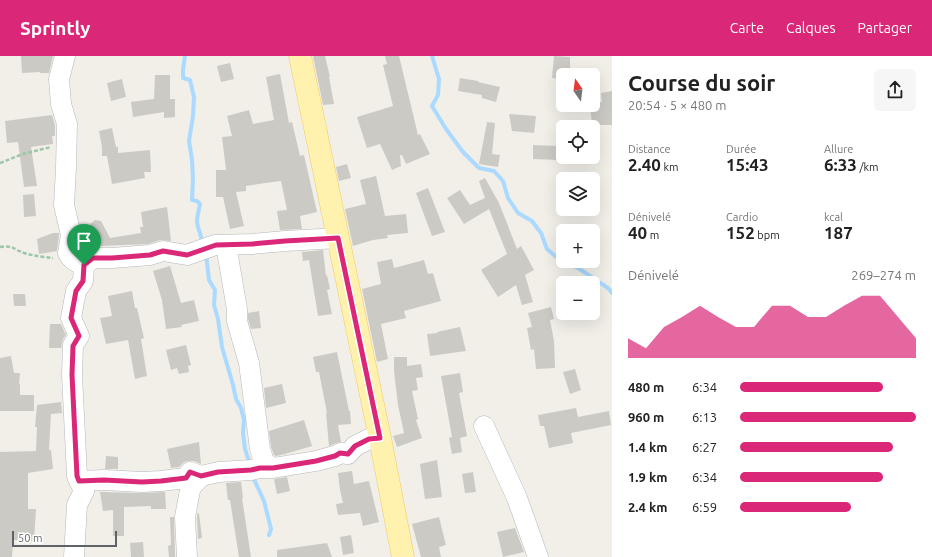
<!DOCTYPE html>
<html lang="fr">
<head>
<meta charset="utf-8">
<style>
	:root { --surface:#fff; --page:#f6f6f6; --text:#222; --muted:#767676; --accent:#db2777 }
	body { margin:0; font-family:Ubuntu,sans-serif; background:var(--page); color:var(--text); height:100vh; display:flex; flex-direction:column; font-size:15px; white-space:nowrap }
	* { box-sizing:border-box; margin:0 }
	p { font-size:13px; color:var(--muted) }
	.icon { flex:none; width:22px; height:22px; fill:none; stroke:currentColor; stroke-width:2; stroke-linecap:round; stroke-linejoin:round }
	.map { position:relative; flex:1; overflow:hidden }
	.details { display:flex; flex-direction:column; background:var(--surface); width:320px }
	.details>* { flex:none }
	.needle { width:26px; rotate:346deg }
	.tools { position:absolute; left:556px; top:12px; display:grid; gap:8px }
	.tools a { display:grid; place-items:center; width:44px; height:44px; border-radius:6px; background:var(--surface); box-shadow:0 4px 16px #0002; font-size:20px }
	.scale { position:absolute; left:12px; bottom:10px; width:105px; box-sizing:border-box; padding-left:4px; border:2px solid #5f6368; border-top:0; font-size:11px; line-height:14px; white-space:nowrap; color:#5f6368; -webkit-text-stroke:3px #fff; paint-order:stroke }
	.pin { position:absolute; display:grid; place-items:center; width:34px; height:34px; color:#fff; margin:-41px -17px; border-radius:50% 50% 50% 0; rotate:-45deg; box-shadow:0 0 4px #0007 }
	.pin .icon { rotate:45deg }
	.round { display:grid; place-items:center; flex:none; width:42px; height:42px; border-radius:6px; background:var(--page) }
	.summary { display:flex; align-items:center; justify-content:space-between; height:68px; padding:0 16px }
	h1 { font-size:22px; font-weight:700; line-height:30px }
	.figures { display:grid; grid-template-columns:repeat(3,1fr); gap:6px; height:68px; padding:4px 16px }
	.figures div { display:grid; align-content:center }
	.figures b { font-size:17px; font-weight:700 }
	.figures small { font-size:11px; font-weight:400 }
	.figures p { font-size:11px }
	.chart { height:112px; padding:8px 16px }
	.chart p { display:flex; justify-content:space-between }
	.chart svg { width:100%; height:72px; margin-top:4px; fill:var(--accent); opacity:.7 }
	ul { padding:0 16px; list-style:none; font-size:13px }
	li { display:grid; grid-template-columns:64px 48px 1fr; align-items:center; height:30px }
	li i { height:10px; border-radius:5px; background:var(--accent) }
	header { display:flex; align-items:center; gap:24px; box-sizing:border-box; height:56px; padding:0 20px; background:var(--accent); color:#fff }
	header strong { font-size:19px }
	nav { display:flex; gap:22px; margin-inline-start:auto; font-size:14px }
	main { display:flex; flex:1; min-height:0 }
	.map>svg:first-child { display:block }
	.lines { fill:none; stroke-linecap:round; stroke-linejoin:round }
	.stream { stroke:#aadaff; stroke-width:4 }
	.building { fill:#cccac5 }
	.minor-casing { stroke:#b5b8bc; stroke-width:21 }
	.major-casing { stroke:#f2c960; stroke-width:23 }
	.path { stroke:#9cc7a9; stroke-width:2.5; stroke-dasharray:4 2; stroke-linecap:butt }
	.minor { stroke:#fff; stroke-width:20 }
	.major { stroke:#fff2af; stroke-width:22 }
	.route-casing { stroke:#fff; stroke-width:8 }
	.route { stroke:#db2777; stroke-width:5 }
</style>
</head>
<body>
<header>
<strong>Sprintly</strong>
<nav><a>Carte</a><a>Calques</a><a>Partager</a></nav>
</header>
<main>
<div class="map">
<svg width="612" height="501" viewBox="0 0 612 501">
	<rect width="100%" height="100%" fill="#f1efe8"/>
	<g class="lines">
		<path class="stream" d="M185 0 183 13V22L190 24 194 41 193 60 189 85 192 104 193 123 192 144 197 145 200 148C199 154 197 160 197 165 197 173 202 178 202 188
			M432 0 439 23 438 39 432 50 446 73 463 96 479 112 494 115 503 125 508 142 518 157 532 165 541 177 547 193 560 204 578 212 608 232 612 237
			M206 198 209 224 215 234 214 249 218 263 222 291 233 329 236 343 241 352 244 364 243 377 245 393 250 409
			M252 419 264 445 271 473 269 479"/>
	</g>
	<path class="building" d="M21 0H53L49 17H40V16L22 17Z
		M313 0H325L330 21H329L334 48 323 49Z
		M385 0H399L418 79 420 78 430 98 406 108 402 99H400L401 110 392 114 380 88 367 92 357 61 393 50 383 9 387 8Z
		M554 0 570 1V19H563V23L552 22Z
		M230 7 234 23 221 26 217 10Z
		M280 18 289 67 292 66 300 100 304 99 317 156 300 160 302 173 280 174 277 155 287 154 281 125 265 127 246 130V135L236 136 244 170 230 173 223 141H216V114H226L222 81 232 80 227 60 249 54 253 68 274 64 266 21Z
		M155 19H170V43H175V61L164 62V56L133 61 131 46 154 43Z
		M460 22 478 25V26L500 31 496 46 482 42V39L458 35Z
		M122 23 126 41 111 45 107 27Z
		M612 35V69H592L590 49H593V47L602 46 601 37Z
		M509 58 536 60 534 77 512 75Z
		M52 59 55 70V80H52L53 88 31 91 37 130 24 131 18 86 7 87 5 65Z
		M487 66 495 67 492 98 500 99 498 111 479 108Z
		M112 72 116 91H118V97L150 94 151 116H144L145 122 112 128 107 100H102V91L99 75Z
		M533 89 558 90V104L533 103Z
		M347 108 351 122 339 125 336 111Z
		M376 120 385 160 406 158 408 177 387 179 388 182 373 184 353 190 345 153 366 148 360 124Z
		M485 122 499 147 517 193 521 190 534 214 525 219 533 246 522 249 516 229 498 241 481 214 507 198 489 153 464 168 447 142 460 134 470 149 485 142 479 125Z
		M428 132 445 176 432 180 416 137Z
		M34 138 36 160 24 161 23 139Z
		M167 151 171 185 160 184 148 188 101 190 90 168 95 164 101 165 110 182 141 177 140 171H143L141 156Z
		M53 177H59V179L57 195 39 198 37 183Z
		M81 188H88L87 192 82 196 80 195Z
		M323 194 326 220 327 219 330 233 327 234 332 258 318 260 309 204 303 205 302 196Z
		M392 203 394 212 424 204 428 218 433 217 441 245 404 255 406 262 381 268 388 303 377 306 362 233 381 228 377 206Z
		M170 210 181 247 194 244 199 265 181 269 182 271 166 273 162 244 153 215Z
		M132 235 135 252H137L144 282 141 283 147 320 135 323 128 284 106 288 100 262 112 260 108 240Z
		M13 238H25L26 250H14Z
		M551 251 554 263 550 264 554 285 555 312 536 313 534 293 531 294 527 272 532 271 528 257Z
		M259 255 261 272 251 273 248 263V257Z
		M50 268H61L66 279 63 283 61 292H49Z
		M460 271 466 295 430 300 427 278 437 277V276Z
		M186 289 191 309 188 310 189 316 179 318 177 312 171 314 166 294Z
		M337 296 349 355H350L351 368 338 369 341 386 336 387 329 390 326 357H327L319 316H316L313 301Z
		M11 300 14 317H20L19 328H20V339H34V355H0V302Z
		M394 301H407V310L421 308 423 321 416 322 418 334 412 335 418 363 416 364 422 382 397 391 393 380 404 377 398 349 394 315Z
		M575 313 581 334 570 338 563 316Z
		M460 317 463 336 459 337 467 380 460 382 462 396 452 398 449 382 452 381 441 320Z
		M282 328 286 347 266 352 264 332Z
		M61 346 62 357 51 358 49 394H51L53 413 28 417V453H36L34 485 13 484 12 501H0V396L36 395 37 371H35L37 349Z
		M576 352 578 361 609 355 611 369 571 377 573 387 549 392 544 370H540L538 359Z
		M304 364 312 390 285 398 276 400 274 399 271 391 269 375Z
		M199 386 201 408 194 405H189L184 406 179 411 171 412 167 393Z
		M106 400 118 401V413H105Z
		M437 404 442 441 425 443 420 408Z
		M352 415 354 428 369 425 379 466 363 470 360 457 338 459 336 448 343 447 340 434 338 417Z
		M473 416 476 436 465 437 462 418Z
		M287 421 290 435 277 438 274 423Z
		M241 426 243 442H242L251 501H239L230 444H228L226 427Z
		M100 436 141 437 165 436 166 453H151V450L124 451V480H113V454L103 455Z
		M199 457 202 482 198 483 197 462V458Z
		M170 461H174L175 501H169L168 490 171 489Z
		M439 461 446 489 439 491 441 501H421L412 468Z
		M515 472 524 496 503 501 497 476Z
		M351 479 354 497 343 499 340 481Z
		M143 486 144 501H131L130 487Z
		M327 487 332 501H277V494Z"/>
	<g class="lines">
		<defs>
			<path id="minor" d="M65 0 59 23 61 48 67 68 66 112 64 149 71 179 68 197C71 204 77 207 84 209L93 202H112L150 199 163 195 187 199 215 189 252 188 285 185 338 182
				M226 189 237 253V265L249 307 260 393 264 406 273 412 316 405 335 400 341 397 348 398 355 390 369 383 380 382
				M484 370 517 442 538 501
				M79 425 104 424 142 426 161 425 186 422 190 416 201 420 219 416 251 414 260 412H273
				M74 501 77 449 84 435 77 420 72 319 73 289 79 280 71 262 76 235 83 225 84 209
				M187 501 185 461 190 434 192 430 201 420"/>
			<path id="major" d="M300 0 380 382 403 501"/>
		</defs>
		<use href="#minor" class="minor-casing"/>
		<use href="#major" class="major-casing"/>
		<path class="path" d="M0 107 23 98 51 91
			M0 191C13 189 13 193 24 197 34 200 44 201 53 202"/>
		<use href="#minor" class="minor"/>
		<use href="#major" class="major"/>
	</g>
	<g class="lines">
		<defs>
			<path id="route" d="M338 182 380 382 369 383 355 390 348 398 340 397 335 400 316 405 273 412H260L251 414 218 416 201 420 190 416 186 422 161 425 142 426 104 424 79 425 77 420 72 319 73 290 79 280 71 262 76 235 83 225 84 209 93 202H112L150 199 163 195 187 199 216 189 252 188 285 185Z"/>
		</defs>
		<use href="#route" class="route-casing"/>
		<use href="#route" class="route"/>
	</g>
</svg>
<div class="tools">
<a><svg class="needle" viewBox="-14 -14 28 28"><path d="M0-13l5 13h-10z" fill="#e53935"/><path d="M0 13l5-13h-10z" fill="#767676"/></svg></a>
<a><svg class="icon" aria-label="locate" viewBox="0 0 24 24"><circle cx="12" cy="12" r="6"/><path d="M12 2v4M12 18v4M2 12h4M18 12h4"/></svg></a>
<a><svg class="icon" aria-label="layers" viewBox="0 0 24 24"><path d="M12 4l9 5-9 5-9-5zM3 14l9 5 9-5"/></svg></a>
<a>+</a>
<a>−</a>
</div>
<div class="scale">50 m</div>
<div class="pin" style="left:84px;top:209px;background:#1e9e55"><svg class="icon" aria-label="arrive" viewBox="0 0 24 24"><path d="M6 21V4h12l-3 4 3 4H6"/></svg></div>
</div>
<section class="details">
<div class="summary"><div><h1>Course du soir</h1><p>20:54 · 5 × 480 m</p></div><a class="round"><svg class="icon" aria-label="share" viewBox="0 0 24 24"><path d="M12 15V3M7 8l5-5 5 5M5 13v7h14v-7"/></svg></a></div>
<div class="figures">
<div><p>Distance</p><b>2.40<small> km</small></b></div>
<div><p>Durée</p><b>15:43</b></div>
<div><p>Allure</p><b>6:33<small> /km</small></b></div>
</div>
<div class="figures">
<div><p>Dénivelé</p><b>40<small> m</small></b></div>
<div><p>Cardio</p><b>152<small> bpm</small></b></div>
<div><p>kcal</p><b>187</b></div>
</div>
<div class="chart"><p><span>Dénivelé</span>269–274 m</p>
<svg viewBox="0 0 160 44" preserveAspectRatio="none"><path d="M0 44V32L10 38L20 25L30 19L40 12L50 19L60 25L70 25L80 12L90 12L100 19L110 19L120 12L130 6L140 6L150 19L160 32V44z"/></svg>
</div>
<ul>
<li><b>480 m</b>6:34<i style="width:81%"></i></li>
<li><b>960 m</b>6:13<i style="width:100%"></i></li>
<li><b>1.4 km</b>6:27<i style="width:87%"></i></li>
<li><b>1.9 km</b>6:34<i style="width:81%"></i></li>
<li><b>2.4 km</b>6:59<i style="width:63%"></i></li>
</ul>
</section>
</main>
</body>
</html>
